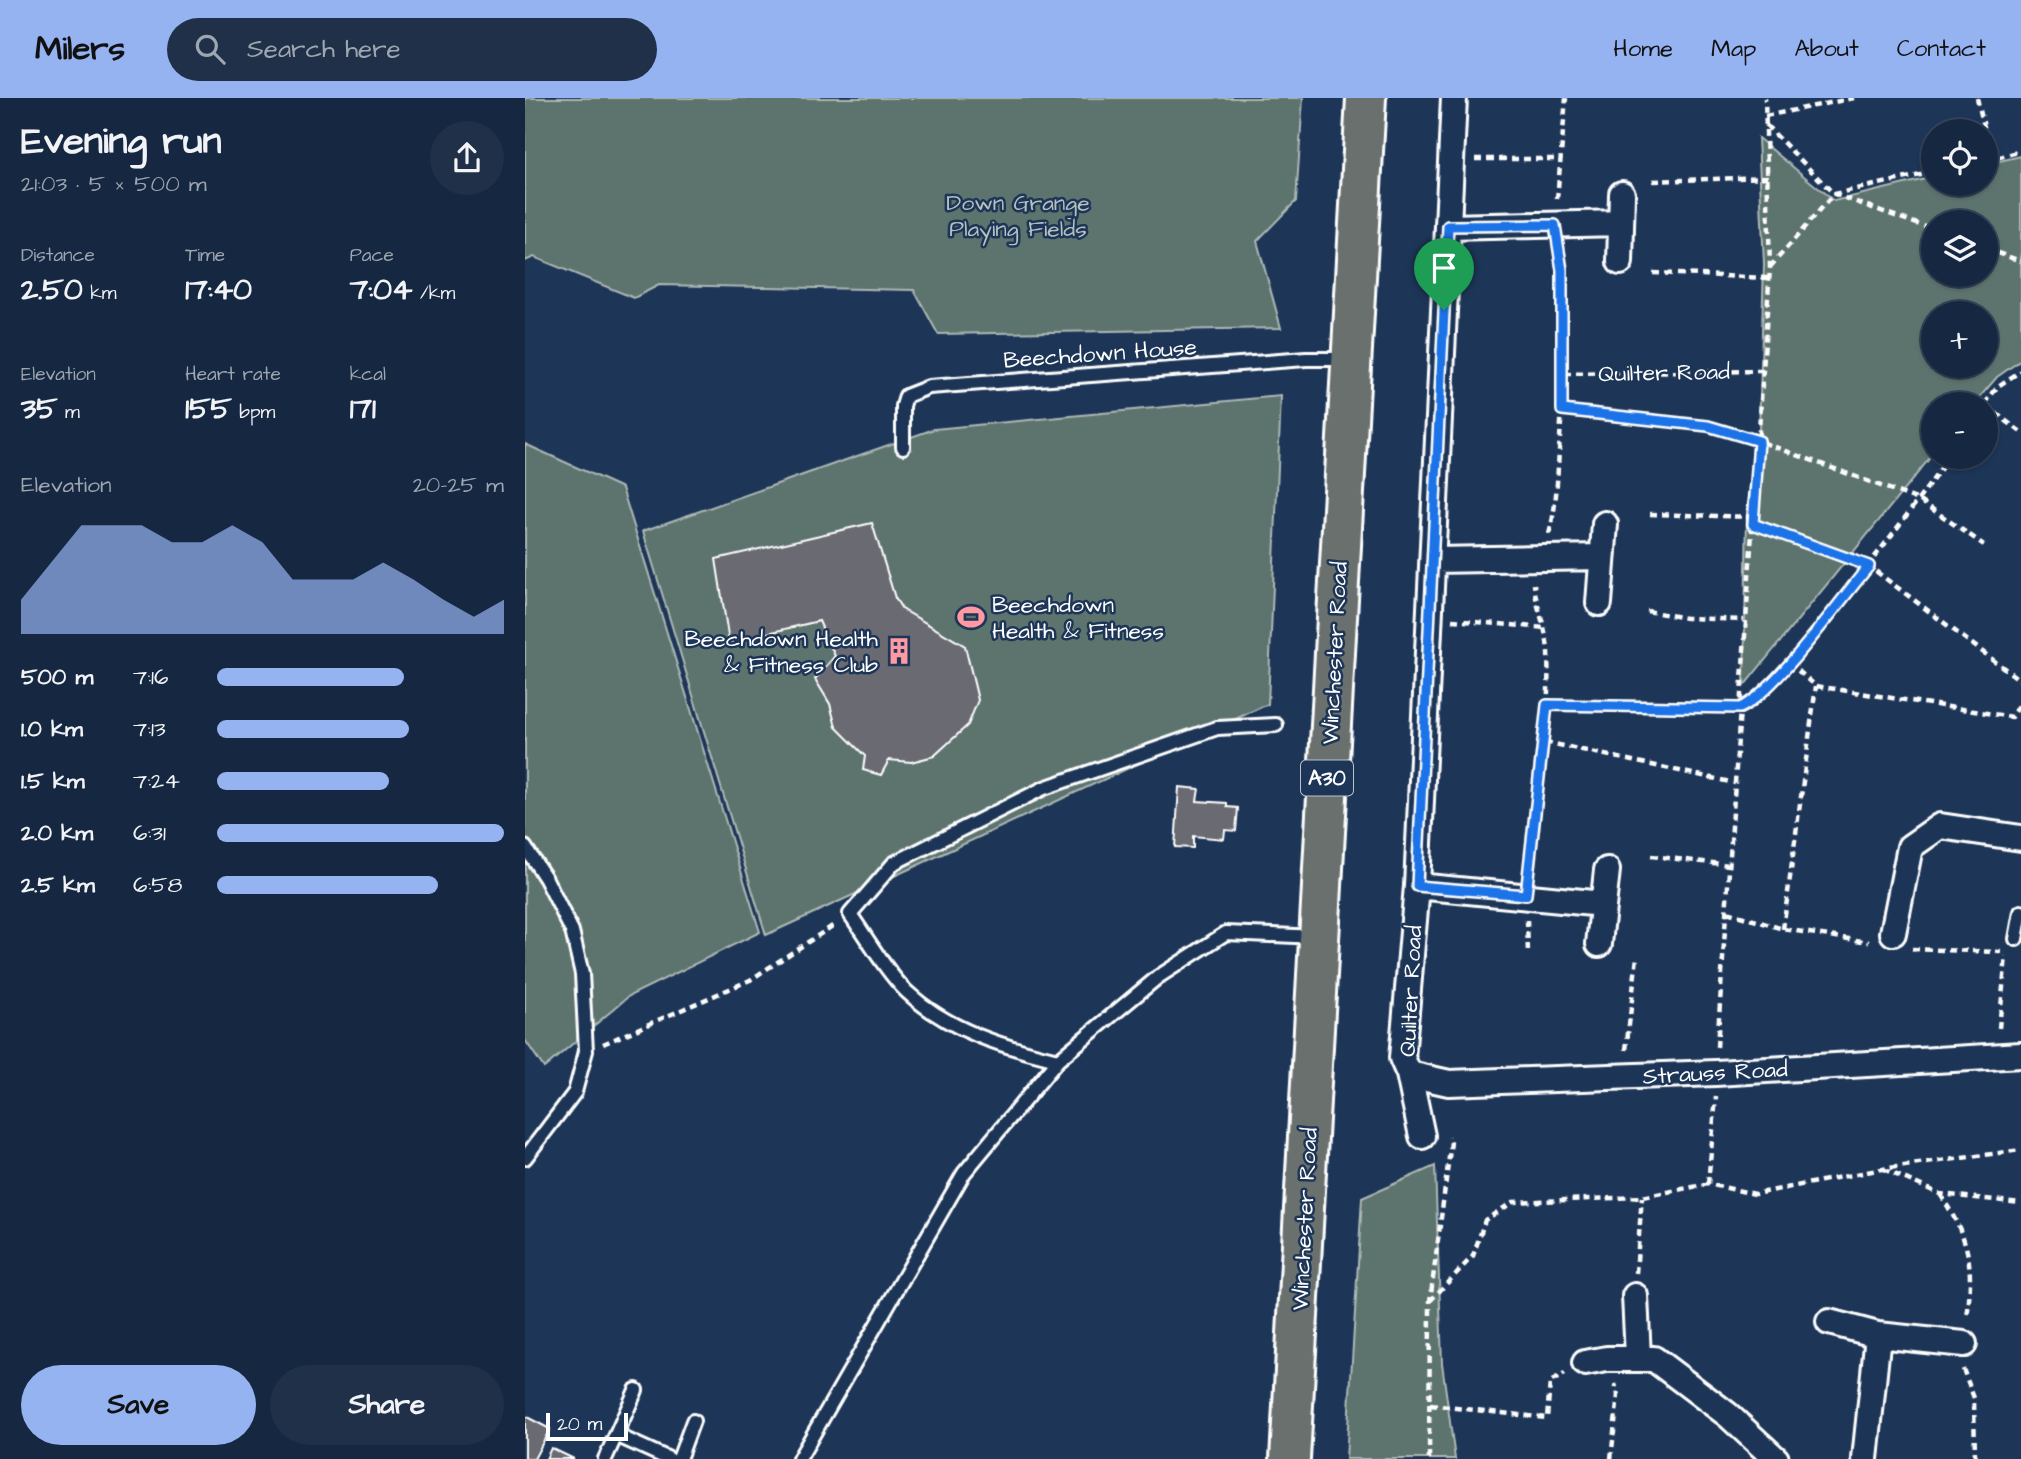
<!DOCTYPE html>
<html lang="en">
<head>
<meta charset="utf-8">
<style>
	:root { --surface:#162841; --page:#1f3048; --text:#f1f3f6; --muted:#9ea6b1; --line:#35445a; --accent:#95b2f1 }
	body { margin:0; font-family:"Architects Daughter",sans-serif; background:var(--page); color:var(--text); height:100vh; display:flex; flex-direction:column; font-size:26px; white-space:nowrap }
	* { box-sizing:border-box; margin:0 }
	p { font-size:23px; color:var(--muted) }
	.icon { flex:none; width:38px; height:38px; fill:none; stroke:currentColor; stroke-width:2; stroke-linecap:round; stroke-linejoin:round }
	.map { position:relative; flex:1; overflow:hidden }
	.details { display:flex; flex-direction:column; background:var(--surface); width:525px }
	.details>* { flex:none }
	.controls { position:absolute; left:1396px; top:21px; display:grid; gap:14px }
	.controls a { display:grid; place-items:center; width:77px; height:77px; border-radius:50%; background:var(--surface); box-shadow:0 2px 5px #0004,0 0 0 2px var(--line); font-size:35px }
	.scale { position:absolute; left:21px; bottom:18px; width:82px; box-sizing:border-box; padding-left:7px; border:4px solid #fff; border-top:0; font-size:19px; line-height:24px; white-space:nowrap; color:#fff; -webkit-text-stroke:5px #1d3557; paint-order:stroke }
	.pin { position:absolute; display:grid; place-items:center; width:60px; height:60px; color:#fff; margin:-72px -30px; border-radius:50% 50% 50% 0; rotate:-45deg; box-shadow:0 0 7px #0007 }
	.pin .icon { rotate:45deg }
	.round { display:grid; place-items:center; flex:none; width:74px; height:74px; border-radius:37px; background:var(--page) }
	.summary { display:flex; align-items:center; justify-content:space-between; height:119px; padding:0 21px }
	h1 { font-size:38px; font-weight:700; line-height:52px }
	.metrics { display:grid; grid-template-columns:repeat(3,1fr); gap:10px; height:119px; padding:7px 21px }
	.metrics div { display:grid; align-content:center }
	.metrics b { font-size:30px; font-weight:700 }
	.metrics small { font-size:19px; font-weight:400 }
	.metrics p { font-size:19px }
	.chart { height:196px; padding:14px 21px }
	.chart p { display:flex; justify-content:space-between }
	.chart svg { width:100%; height:126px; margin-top:7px; fill:var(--accent); opacity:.7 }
	.button { display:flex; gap:14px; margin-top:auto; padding:14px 21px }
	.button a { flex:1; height:80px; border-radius:42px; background:var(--accent); color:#111; font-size:28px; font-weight:700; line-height:80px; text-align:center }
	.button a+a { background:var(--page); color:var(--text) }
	ul { padding:0 21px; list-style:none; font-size:23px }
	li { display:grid; grid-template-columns:112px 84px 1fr; align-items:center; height:52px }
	li i { height:18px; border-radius:9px; background:var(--accent) }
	header { display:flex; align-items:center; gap:42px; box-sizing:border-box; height:98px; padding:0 35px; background:var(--accent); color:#111 }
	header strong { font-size:33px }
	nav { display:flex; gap:38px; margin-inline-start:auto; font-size:24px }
	.search { width:490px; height:63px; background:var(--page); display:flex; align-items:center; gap:18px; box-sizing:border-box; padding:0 24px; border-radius:38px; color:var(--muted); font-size:26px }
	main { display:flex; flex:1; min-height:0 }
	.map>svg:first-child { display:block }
	.green { fill:#5d736e; stroke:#aeb9b6; stroke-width:2; fill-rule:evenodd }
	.building { fill:#696a72; stroke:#fff; stroke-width:2 }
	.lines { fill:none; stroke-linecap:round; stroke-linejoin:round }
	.lane-casing { stroke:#fff; stroke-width:18 }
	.street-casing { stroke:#fff; stroke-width:30 }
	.primary-casing { stroke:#fff; stroke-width:44 }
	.path { stroke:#fff; stroke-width:4.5; stroke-dasharray:7 5; stroke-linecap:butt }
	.lane { stroke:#1d3557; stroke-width:12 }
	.street { stroke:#1d3557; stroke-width:24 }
	.primary { stroke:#6a706d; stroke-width:38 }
	.route-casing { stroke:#fff; stroke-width:14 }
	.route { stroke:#1a73e8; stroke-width:9 }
	.labels { text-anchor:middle; stroke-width:5; stroke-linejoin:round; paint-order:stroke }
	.shield { fill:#1d3557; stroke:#bbc2cd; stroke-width:2 }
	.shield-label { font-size:21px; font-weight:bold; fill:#fff }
	.park-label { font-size:23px; fill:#b6c0be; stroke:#1d3557 }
	.street-label { font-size:23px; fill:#fff; stroke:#1d3557 }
	.poi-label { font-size:23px; fill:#fff; stroke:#1d3557; text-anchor:start }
</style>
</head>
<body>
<header>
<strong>Milers</strong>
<div class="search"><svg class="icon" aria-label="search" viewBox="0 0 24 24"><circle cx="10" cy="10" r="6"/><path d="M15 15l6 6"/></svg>Search here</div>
<nav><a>Home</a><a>Map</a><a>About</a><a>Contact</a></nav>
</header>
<main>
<section class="details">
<div class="summary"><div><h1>Evening run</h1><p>21:03 · 5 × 500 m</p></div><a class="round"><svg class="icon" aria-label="share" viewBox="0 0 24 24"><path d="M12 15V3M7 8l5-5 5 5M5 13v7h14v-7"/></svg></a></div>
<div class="metrics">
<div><p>Distance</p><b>2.50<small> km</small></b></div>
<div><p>Time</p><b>17:40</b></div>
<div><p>Pace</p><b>7:04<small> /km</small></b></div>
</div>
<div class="metrics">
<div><p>Elevation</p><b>35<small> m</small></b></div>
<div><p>Heart rate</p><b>155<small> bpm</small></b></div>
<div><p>kcal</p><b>171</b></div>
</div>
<div class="chart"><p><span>Elevation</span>20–25 m</p>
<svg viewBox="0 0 160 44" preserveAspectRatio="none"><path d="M0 44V32L10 19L20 6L30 6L40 6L50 12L60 12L70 6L80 12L90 25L100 25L110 25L120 19L130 25L140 32L150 38L160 32V44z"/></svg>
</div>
<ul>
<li><b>500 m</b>7:16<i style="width:65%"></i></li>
<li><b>1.0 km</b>7:13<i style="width:67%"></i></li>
<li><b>1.5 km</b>7:24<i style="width:60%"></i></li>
<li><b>2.0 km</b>6:31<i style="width:100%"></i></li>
<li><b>2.5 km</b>6:58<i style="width:77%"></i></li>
</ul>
<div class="button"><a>Save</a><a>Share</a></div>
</section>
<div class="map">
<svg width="1496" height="1361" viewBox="0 0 1496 1361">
	<rect width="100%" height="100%" fill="#1d3557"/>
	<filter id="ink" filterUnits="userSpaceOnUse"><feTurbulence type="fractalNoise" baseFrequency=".0143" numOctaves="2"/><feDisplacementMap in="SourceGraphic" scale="14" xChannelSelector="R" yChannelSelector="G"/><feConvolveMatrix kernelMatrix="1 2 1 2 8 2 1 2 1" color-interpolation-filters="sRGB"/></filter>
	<g filter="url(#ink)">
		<path class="green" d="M0 0H778L771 103 732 143 756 230 413 236 389 192 134 187 109 200 9 159 0 163Z
			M1233 40 1309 103 1409 79V86H1461V66L1496 58V262L1472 279 1449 306H1409V355L1219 588 1222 412 1234 333 1239 166ZM1409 124H1461V177H1409ZM1461 215V268H1409V215Z
			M756 298 743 606 241 837 118 433 409 331Z
			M0 346 97 390 235 834 104 898 19 970 0 942Z
			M910 1068 917 1265 930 1361H821L837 1100Z"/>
		<path class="building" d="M347 425 370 500 377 511 440 548 453 602 443 627 409 658 386 664 364 662 356 677 338 672 340 658 311 629 305 606 290 581 310 558 294 523 204 544 191 461Z
			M654 689 674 691 672 703 702 705V709L713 710 711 733 700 732 699 741 668 738V750L650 749Z
			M0 1318 25 1331 9 1361H0Z
			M26 1350 49 1361H21Z"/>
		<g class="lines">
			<defs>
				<path id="lane" d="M378 349V308L381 298 404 289 781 261H823
					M751 627 692 630 519 690 369 765 325 816C342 840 362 875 382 894 424 933 479 949 533 962L633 879 701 835 792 839
					M0 749 21 781 47 833 57 876 61 953 50 994 0 1060
					M1491 841 1496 814
					M111 1292 91 1337 144 1361
					M80 1361 91 1337
					M154 1361 168 1323
					M274 1361 439 1075 533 962"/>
				<path id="street" d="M923 129 1096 125
					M1095 164 1097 96
					M908 462 1077 459
					M1074 505 1080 426
					M892 788 1078 806
					M1368 835 1385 749 1415 728 1496 740
					M1074 846 1082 772
					M884 976 924 985 1191 975 1496 957
					M897 1038 884 976 877 960 892 788 929 0
					M1110 1198 1113 1259
					M1304 1224 1353 1237 1439 1246
					M1060 1265 1082 1261H1129L1203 1317 1251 1361
					M1340 1361 1353 1237"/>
				<path id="primary" d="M765 1361 841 0"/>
			</defs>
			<use href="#lane" class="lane-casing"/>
			<use href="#street" class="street-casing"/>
			<use href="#primary" class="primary-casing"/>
			<path class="path" d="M1452 0 1460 33
				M1240 18 1329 0
				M1241 27 1309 96 1409 132
				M1461 38 1467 61
				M950 61H1036
				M1461 63 1496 53
				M1128 83 1243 79
				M1032 101 1041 0
				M1461 151 1496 163
				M1245 169 1309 96 1409 74
				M1128 175 1244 180
				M1039 276 1238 273
				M1460 306 1473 288 1496 273
				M1461 308 1496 334
				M1037 312 1183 328 1234 343 1394 402 1459 447
				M1125 416 1229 419
				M1228 426 1344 468 1496 583
				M1024 436C1033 404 1032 372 1035 340 1039 278 1044 213 1034 152
				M1122 513 1161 520 1219 522
				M927 522 1021 530
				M1264 565 1291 588 1487 619 1496 604
				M1022 607 1215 610C1242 598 1264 564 1283 542 1332 482 1380 422 1424 359
				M1020 644 1210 685
				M1126 758 1205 767
				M1003 775C1010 702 1026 628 1023 554 1022 530 1011 510 1009 486
				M1202 814 1258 831 1344 844
				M1002 822 1003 856
				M1258 831 1291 588
				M1387 851 1476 854
				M1474 930 1481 858
				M78 946 225 882 309 827
				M1192 949 1245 170 1240 0
				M1101 952 1112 859
				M1358 1071 1415 1096 1496 1105
				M1183 1086 1191 999
				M1415 1096C1445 1142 1449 1166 1442 1220
				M1111 1175 1117 1099
				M905 1203 948 1158 960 1122 988 1104 1117 1099 1183 1086 1230 1096 1357 1071 1496 1052
				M1438 1271 1449 1300 1450 1361
				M905 1307 1022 1320 1025 1284 1040 1276
				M904 1361 905 1203 926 1044 923 1039
				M1086 1361 1093 1297 1090 1286"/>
			<use href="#lane" class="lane"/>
			<use href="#street" class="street"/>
			<use href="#primary" class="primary"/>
		</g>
	</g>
	<g class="lines" filter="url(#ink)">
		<defs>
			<path id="route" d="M1030 127 1037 172V312L1183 328 1234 343 1228 426 1344 468C1317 500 1249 595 1215 610L1022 607 1001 797 892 788 923 128Z"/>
		</defs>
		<use href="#route" class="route-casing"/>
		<use href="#route" class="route"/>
	</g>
	<defs>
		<symbol id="stadium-bare" viewBox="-9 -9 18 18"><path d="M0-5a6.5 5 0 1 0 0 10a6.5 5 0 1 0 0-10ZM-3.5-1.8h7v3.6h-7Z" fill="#ff9aa2" stroke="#1d3557" stroke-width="2.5" paint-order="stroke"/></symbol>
		<symbol id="building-bare" viewBox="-9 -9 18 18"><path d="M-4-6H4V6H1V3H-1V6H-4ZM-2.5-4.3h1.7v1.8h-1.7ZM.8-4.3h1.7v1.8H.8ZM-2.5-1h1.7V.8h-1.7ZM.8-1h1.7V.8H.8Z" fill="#ff9aa2" stroke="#1d3557" stroke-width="2.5" paint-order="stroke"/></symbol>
	</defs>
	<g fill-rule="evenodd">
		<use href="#stadium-bare" x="427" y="500" width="38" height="38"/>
		<use href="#building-bare" x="355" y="534" width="38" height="38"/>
	</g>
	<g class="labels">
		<rect class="shield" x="776" y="662.5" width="52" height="35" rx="5"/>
		<g class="shield-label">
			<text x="802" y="687">A30</text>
		</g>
		<g class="park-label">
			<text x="493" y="112">Down Grange<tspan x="493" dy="26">Playing Fields</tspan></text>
		</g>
		<g class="street-label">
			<text transform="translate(575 255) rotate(-4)" y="8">Beechdown House</text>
			<text transform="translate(1139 274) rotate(-1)" y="8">Quilter Road</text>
			<text transform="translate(809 555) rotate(-87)" y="8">Winchester Road</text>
			<text transform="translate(885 893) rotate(-87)" y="8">Quilter Road</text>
			<text transform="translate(1190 974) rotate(-3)" y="8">Strauss Road</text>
			<text transform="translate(779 1121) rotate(-87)" y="8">Winchester Road</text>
		</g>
		<g class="poi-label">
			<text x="467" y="514">Beechdown<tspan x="467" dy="26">Health &amp; Fitness</tspan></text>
			<text x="353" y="548" text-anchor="end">Beechdown Health<tspan x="353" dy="26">&amp; Fitness Club</tspan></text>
		</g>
	</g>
</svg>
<div class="controls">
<a><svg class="icon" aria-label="locate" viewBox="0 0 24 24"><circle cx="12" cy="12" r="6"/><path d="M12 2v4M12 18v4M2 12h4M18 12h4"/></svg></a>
<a><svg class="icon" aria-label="layers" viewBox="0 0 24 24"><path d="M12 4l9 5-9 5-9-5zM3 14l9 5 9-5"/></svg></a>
<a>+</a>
<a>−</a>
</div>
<div class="scale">20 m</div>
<div class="pin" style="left:919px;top:212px;background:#1e9e55"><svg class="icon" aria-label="arrive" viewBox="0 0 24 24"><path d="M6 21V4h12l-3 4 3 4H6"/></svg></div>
</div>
</main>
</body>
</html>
